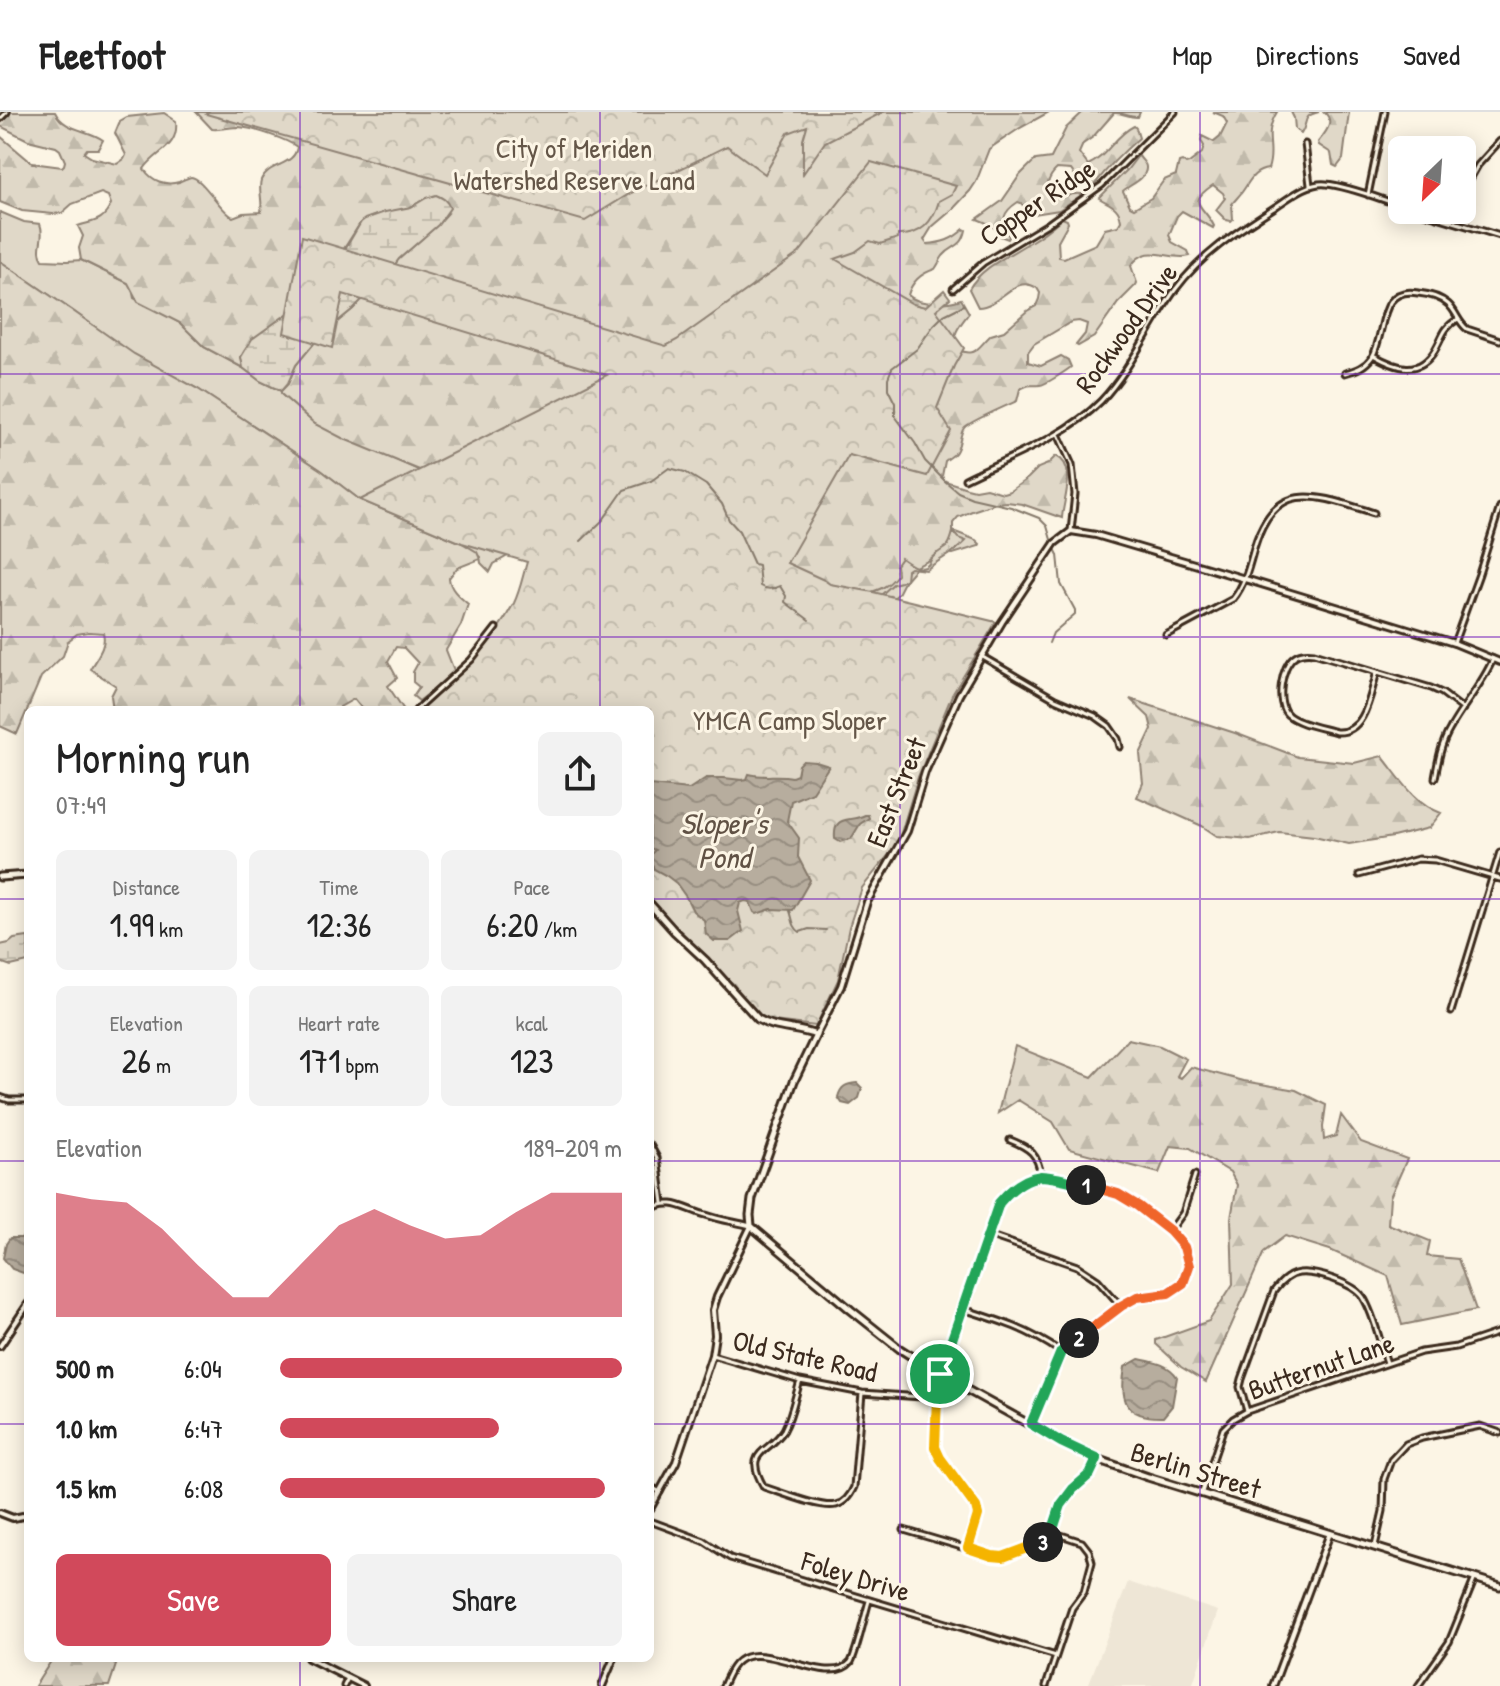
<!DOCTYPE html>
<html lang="en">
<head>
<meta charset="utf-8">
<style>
	:root { --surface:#fff; --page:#f2f2f2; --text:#222; --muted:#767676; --line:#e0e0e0; --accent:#d1495b }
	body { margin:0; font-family:"Patrick Hand",sans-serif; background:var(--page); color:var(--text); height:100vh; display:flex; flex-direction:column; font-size:30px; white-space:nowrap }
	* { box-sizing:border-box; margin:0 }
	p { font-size:26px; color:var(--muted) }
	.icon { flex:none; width:44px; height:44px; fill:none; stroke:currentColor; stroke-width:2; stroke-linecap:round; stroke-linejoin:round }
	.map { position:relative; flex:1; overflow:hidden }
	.drawer { position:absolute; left:24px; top:594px; width:630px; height:956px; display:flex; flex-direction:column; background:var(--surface); border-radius:12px; box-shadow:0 4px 20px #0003 }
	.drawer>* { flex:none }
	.needle { width:52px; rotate:205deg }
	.tools { position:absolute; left:1388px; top:24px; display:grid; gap:16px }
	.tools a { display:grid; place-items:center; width:88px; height:88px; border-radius:12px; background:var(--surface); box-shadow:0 4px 20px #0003; font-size:40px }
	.pin { position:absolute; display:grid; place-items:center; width:68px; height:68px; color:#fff; margin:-34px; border:4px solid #fff; border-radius:50%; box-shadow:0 2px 8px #0007 }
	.km { position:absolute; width:40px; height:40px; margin:-20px; border-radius:50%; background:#222; color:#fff; font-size:22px; line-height:40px; text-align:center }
	.round { display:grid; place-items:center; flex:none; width:84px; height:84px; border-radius:12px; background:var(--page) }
	.summary { display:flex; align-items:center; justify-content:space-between; height:136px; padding:0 32px }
	h1 { font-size:44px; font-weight:600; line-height:60px }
	.stats { display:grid; grid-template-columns:repeat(3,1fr); gap:12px; height:136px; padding:8px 32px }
	.stats div { display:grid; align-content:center; border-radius:12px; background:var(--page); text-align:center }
	.stats b { font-size:34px; font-weight:600 }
	.stats small { font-size:22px; font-weight:400 }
	.stats p { font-size:22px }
	.chart { height:224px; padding:16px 32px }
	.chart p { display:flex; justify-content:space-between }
	.chart svg { width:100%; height:144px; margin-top:8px; fill:var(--accent); opacity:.7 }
	.button { display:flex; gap:16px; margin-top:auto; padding:16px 32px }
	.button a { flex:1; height:92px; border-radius:12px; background:var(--accent); color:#fff; font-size:32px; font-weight:600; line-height:92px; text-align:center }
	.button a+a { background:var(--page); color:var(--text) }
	ul { padding:0 32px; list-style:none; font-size:26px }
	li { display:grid; grid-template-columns:128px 96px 1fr; align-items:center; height:60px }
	li i { height:20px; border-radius:10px; background:var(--accent) }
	header { display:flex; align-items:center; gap:48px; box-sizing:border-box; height:112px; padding:0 40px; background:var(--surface); border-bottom:2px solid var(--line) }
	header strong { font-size:38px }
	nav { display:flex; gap:44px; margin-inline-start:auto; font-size:28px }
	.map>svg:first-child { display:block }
	.built { fill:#eee6d6 }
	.grass { fill:#e0d8c8; stroke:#8e8173; stroke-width:2 }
	.forest { fill:url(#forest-firs); stroke:#8e8173; stroke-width:2 }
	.wetland { fill:url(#wetland-marsh); stroke:#8e8173; stroke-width:2 }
	.park { fill:url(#park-crowns); stroke:#8e8173; stroke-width:2 }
	.water { fill:url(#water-waves); stroke:#85796b; stroke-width:2 }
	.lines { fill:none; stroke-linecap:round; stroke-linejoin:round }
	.stream { stroke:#85796b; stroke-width:2 }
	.minor-casing { stroke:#3b2a1e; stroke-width:9 }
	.tertiary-casing { stroke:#3b2a1e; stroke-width:10 }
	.secondary-casing { stroke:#3b2a1e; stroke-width:11 }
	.minor { stroke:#fcf5e5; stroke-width:3 }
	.tertiary { stroke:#fcf5e5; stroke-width:4 }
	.secondary { stroke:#fcf5e5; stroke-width:5 }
	.split-1-casing { stroke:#fff; stroke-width:16 }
	.split-2-casing { stroke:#fff; stroke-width:16 }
	.split-3-casing { stroke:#fff; stroke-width:16 }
	.split-4-casing { stroke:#fff; stroke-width:16 }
	.split-1 { stroke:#22a559; stroke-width:10 }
	.split-2 { stroke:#f0652b; stroke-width:10 }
	.split-3 { stroke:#22a559; stroke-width:10 }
	.split-4 { stroke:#f5b400; stroke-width:10 }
	.grid { fill:none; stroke:#7b2cbf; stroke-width:2; stroke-opacity:0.55 }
	.labels { text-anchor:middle; stroke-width:6; stroke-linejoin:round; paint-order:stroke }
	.park-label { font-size:28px; fill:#645648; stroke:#fcf5e5 }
	.street-label { font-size:28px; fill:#3b2a1e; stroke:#fcf5e5 }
	.water-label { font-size:30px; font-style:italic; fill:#605144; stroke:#fcf5e5 }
</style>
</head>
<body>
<header>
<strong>Fleetfoot</strong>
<nav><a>Map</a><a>Directions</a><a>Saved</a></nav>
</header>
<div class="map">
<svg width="1500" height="1574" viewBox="0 0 1500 1574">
	<defs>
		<pattern id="forest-firs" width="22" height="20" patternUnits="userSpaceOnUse" patternTransform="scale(2)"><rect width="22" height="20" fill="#e0d8c8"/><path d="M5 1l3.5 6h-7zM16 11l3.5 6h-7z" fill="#c1baab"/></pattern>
		<pattern id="wetland-marsh" width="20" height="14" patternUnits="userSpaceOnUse" patternTransform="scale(2)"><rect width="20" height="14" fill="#e0d8c8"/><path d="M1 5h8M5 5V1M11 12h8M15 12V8" fill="none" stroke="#c1baab"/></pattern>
		<pattern id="park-crowns" width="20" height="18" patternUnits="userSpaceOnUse" patternTransform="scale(2)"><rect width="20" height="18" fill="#e0d8c8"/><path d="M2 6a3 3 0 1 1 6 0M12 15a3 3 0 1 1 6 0" fill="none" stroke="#c1baab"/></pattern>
		<pattern id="water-waves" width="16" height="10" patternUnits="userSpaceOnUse" patternTransform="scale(2)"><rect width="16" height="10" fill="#b7ad9e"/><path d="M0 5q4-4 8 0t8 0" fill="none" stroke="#968d80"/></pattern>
	</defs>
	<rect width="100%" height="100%" fill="#fcf5e5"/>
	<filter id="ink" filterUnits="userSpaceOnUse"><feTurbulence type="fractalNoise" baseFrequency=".0125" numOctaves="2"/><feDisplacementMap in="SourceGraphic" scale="16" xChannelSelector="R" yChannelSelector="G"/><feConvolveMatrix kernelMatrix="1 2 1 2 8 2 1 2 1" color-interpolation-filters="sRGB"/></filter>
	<g filter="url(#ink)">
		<path class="built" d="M1128 1470 1218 1499 1192 1574H1088Z"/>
		<path class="grass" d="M0 100 24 110 40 112C46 125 35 136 43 148L67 149 81 148 128 171 132 176 134 186 180 211 204 235 243 256 260 269 281 279 282 283 315 312 552 418 494 452 490 460 481 451 480 445 462 431 360 388 321 358 198 277 134 243 73 199 0 149Z"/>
		<path class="forest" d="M11 0H55C64 19 88 17 103 28L98 37H87L84 41 92 46 117 52 124 47 126 43 115 21 120 9 127 5 164 1 176 9C179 36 156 39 144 57 152 69 165 74 179 70 180 69 190 65 191 65 202 65 221 100 233 105L243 101 261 100C263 89 258 77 261 68 269 50 294 55 297 35 286 27 253 16 239 15 230 15 221 18 212 17L196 0H1049L1020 16 989 37 976 70 970 79 952 98 932 115 924 128 927 132C942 131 952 128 964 117L966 118C962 137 953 132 943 144 940 148 938 153 935 157 922 161 912 169 908 183 919 194 947 192 961 187L969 201C961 212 951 222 955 237 977 246 977 236 991 223L1004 219 1027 199 1036 194 1039 187 1040 181 1037 176C1014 161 1001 195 978 195L969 177C981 155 1010 143 1030 130 1042 123 1052 115 1062 106L1067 108 1068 111 1058 129 1059 145 1064 146 1096 132 1105 117 1118 114 1121 109C1119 94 1110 93 1099 86L1127 58 1137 45 1139 44C1141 48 1146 51 1146 55 1147 67 1129 73 1123 79L1130 94 1134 96 1151 86 1164 68 1176 63 1179 50 1182 49 1186 52 1189 51 1202 41 1204 34 1201 29 1202 24 1214 30 1220 25 1227 11 1223 4 1213 0H1277C1262 24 1276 35 1268 57 1253 59 1250 69 1242 80 1239 84 1235 88 1232 92L1233 107 1231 109 1226 108 1216 98 1225 86 1223 81 1213 73C1185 92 1204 93 1214 114L1213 116 1182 99 1177 104 1169 123 1172 130 1188 139 1190 144C1169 150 1148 129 1131 154L1137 171 1136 173 1118 191 1094 225 1078 234 1076 233 1085 222 1087 212 1079 209 1071 210 1034 232 1028 240V250L1041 254 1061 244 1068 248 1071 255C1066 259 1045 273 1040 273 1029 274 1032 271 1020 277L1017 289C1008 293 967 311 964 316 959 323 961 334 955 341 953 344 948 346 945 349L942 364 945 369 967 376 975 378 986 376 1003 381 1010 379 1028 366 1038 356 1048 352 1056 344C1078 354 1063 388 1062 406L1022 392 1007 390 996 391 972 399 958 405 953 411V419L976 428 980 432 979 434 953 442 937 441 928 449 917 454 905 468 898 482 888 491 429 362 344 327 315 312 281 282V279L288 272 296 253 320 224 353 197 399 147 437 113 448 101 421 89C403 103 380 97 361 110 343 138 325 168 301 192 282 211 253 219 241 245L243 256 204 235 180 211 138 190 128 171 81 148 79 136 83 124 78 114C93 109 104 110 111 92L108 84 101 81 72 92 62 101 53 102 22 99 0 90V24L32 51 62 55 64 53 65 49 60 38 56 35 28 28 0 14V10Z
			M1083 0H1140L1138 5C1129 6 1123 0 1114 1L1093 25 1083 32 1079 41 1088 53C1107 45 1115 23 1134 14L1136 16 1139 26C1123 40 1108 55 1095 72 1084 73 1076 66 1071 58L1057 57C1049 64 1044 76 1049 86 1060 88 1070 80 1081 82L1080 84 1059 98 1034 102H1031L1021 91 1018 90C1001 101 1002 108 1009 125L1008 127 1000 124C995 113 987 111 977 107L1002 89 1020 63 1032 51 1036 48 1051 46 1066 16Z
			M1291 0H1319C1301 4 1309 10 1301 22L1295 17 1294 6Z
			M1324 0H1349L1343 47 1337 55 1333 53 1331 41 1319 33 1318 30C1325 21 1336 10 1324 0Z
			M0 149 73 199 134 242 198 277 321 358 360 388 462 431 477 440 480 447 457 456 449 466C450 478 460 485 468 492L461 513 446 538 455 561 419 589 413 584 419 575 413 570V560L418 551 404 536 396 535 388 549 397 566 388 574 404 598H363L354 587 340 595 341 598H113L111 584 116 574 90 557C96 546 107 534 103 521L89 520 77 522 68 529 63 544 41 565 17 622 0 614Z
			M1130 587 1235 621 1298 645 1354 651 1382 644C1400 666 1414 691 1441 701L1429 716 1393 725 1349 732 1314 724 1279 720 1250 727 1217 724 1202 714 1137 685 1143 671 1140 642 1152 617 1149 605Z
			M1128 927 1160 934 1186 947 1177 964 1181 966 1191 955 1244 969 1296 978 1326 993 1323 1015 1324 1028 1336 1024 1341 1003 1361 1030 1407 1047 1390 1085 1388 1112 1430 1129 1427 1144 1458 1147 1476 1198 1402 1213 1388 1164 1330 1138 1285 1124 1264 1140 1206 1270 1181 1255 1156 1232V1228L1209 1209 1233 1172 1231 1106 1237 1073 1230 1060 1190 1036 1170 1034 1159 1061 1069 1037 1053 1010 1018 988 998 1001 1015 934 1092 965Z
			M53 1546H105L117 1550 109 1574H35Z"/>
		<path class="wetland" d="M436 83C443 86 447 88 450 96L438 113 399 147 390 159 353 197 320 224 296 253 288 271 281 279 260 269 243 256 241 245 252 227 301 192 344 139 361 110 365 107 385 100 411 95 426 86Z
			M953 420 958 426 966 429C956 440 938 448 926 458L910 456 907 458 906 467 901 470 893 472 881 483 865 482C879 478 888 475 897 463L896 453 901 446C908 451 917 458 925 455 931 452 929 449 933 445 945 433 948 440 953 420Z
			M28 825V850L11 854 0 850V833L9 831 14 827Z"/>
		<path class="park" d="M208 0H883L825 30 803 62V28L807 14 788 21 765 62 727 34 631 81 585 109 206 2Z
			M871 50 956 74 952 82 939 89C933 110 921 124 898 123V126L880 132 870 129 855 140 835 147 913 192 925 195 944 178 950 186 936 198 964 236 954 254 937 296 951 319 927 364 849 343 787 451 824 468 830 472 873 480 996 510 952 583 918 665 898 731 862 776 849 815 838 868 816 914 764 908 650 789V598H420C455 567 491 534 514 491 520 479 523 463 527 450L462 431 360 388 607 263 343 182 332 236 284 221 302 124 666 234 677 228 799 141Z"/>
		<path class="water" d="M803 649 816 650 829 654 812 680 791 689 787 709 799 726 798 745 810 768 809 770 793 798 771 797 757 802 754 800 750 790 745 789 740 791 738 799 743 819 730 829H714L706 822 704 808 693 799 686 785 676 771 667 764 654 757 650 749V743L655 738 650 736V673L689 677 706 666H724L742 668 747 667 749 662C763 666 778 662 792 665L797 663 799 653Z
			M865 703H868L869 706 860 712 851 727 840 730 835 727C833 702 849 711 865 703Z
			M857 971 862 976 859 986 850 993 842 991 838 985C841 974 846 972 857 971Z
			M28 1122V1158L23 1161 12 1157 3 1146 6 1132 10 1126H21Z
			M1139 1247C1154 1250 1169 1252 1177 1265L1172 1294 1163 1305C1126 1306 1119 1290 1125 1255Z"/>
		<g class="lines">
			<path class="stream" d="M964 193 944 203 933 214 917 237 892 256 888 266V277L895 291V304L915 331 925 349 946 370 958 380 972 386 1011 395 1039 406 1047 414 1052 431
				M581 429 603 408 624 378 651 369 669 356 685 360 706 373 722 392 729 408 739 419 754 452 758 453 760 474C766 478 774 477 780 474L786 484 785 490 809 508
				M1049 531 1053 521 1075 502V498L1061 472 1058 443 1055 437
				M790 799C793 806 792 815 800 820L809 817 826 818"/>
			<defs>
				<path id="minor" d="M0 7 7 0
					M1305 32 1310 73
					M1462 81 1478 53 1500 29
					M1368 83 1385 0
					M1414 98 1500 124
					M1451 109 1456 98
					M953 177 983 151 1049 111 1102 73 1175 0
					M1373 243C1396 256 1419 265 1435 238 1444 223 1442 217 1458 207
					M1345 261C1356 258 1365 255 1372 245 1386 223 1377 173 1418 181 1428 182 1440 185 1448 192 1456 199 1458 210 1467 217L1500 228
					M1058 322 1072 353 1075 382 1071 419
					M965 367C1009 345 1066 325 1101 289 1132 256 1149 214 1175 178 1201 143 1236 120 1272 97 1288 87 1307 70 1326 72 1349 74 1380 87 1402 94
					M1166 523 1233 487C1245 472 1249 454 1254 436 1275 364 1320 384 1374 401
					M1454 531 1479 462 1500 395
					M981 544 1055 587 1095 604 1109 614 1118 627 1120 635
					M1377 560C1370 582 1366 622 1336 620 1323 616 1298 612 1288 603 1275 592 1281 553 1295 544 1301 540 1307 540 1314 541L1431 576 1442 581 1463 597
					M416 598 471 548 496 516
					M1435 666C1438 649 1441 632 1450 617 1463 593 1482 573 1493 547
					M1359 763 1418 747 1435 748 1500 767
					M1451 900 1500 740
					M0 985 9 988H28
					M1010 1028C1030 1036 1038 1042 1041 1064
					M650 1033 657 1046 663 1091
					M650 1097C673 1085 684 1097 706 1103 720 1108 736 1110 751 1114
					M1170 1119 1183 1101 1195 1063
					M988 1123 1077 1154 1098 1168 1121 1194
					M963 1197C1001 1209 1027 1217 1061 1240
					M712 1243 800 1269 862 1281 937 1286
					M940 1262 999 1091 1008 1080 1020 1072 1041 1064 1096 1075 1118 1082 1138 1094 1170 1119 1184 1135 1189 1154 1183 1171 1168 1181 1137 1185 1121 1194 1061 1240 1031 1312
					M944 1265 937 1286 935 1335 940 1346 976 1395 978 1403 968 1436
					M800 1269C795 1285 792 1303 784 1318 769 1342 742 1338 764 1375 780 1380 821 1397 836 1393 845 1391 850 1384 854 1375L862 1281
					M1247 1299 1240 1275 1242 1267 1274 1179C1280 1171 1288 1162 1299 1161 1315 1159 1353 1171 1363 1185 1374 1202 1380 1231 1387 1251
					M650 1374 660 1380
					M1202 1380 1223 1317 1233 1307 1247 1299 1421 1240 1456 1235 1500 1220
					M650 1409 704 1429 730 1446 1056 1544
					M904 1418 992 1444C1007 1445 1042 1436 1051 1423 1056 1413 1056 1401 1061 1392 1068 1380 1079 1374 1088 1364 1092 1359 1094 1353 1097 1347
					M1375 1434 1383 1399 1384 1367 1391 1348 1406 1332 1422 1326 1480 1314 1500 1321
					M344 1574 348 1566
					M723 1574C728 1563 733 1549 746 1545 775 1536 832 1574 851 1550 858 1536 864 1505 869 1489
					M1046 1574 1072 1496 1084 1480 1092 1450 1089 1439 1082 1430 1052 1420
					M1418 1574 1449 1530 1475 1466"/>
				<path id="tertiary" d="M816 923 841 874 867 790 907 719 925 660 959 583 1002 510 1055 431 1071 419 1096 423 1245 467 1454 531 1500 550
					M0 1234 28 1192
					M650 1397 676 1350 712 1243 715 1223 713 1198 717 1185 751 1114
					M0 1401 13 1406 28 1403
					M308 1546 364 1574
					M602 1574 614 1546
					M1273 1574 1330 1421"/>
				<path id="secondary" d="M0 765 28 763
					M650 792 675 820 705 848 758 907C776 918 797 915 816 923L794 969 752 1087 750 1103 751 1114 851 1198 900 1237 944 1265 1061 1330 1097 1347 1148 1365 1500 1474"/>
			</defs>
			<use href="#minor" class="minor-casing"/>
			<use href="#tertiary" class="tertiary-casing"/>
			<use href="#secondary" class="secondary-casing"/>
			<use href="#minor" class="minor"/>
			<use href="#tertiary" class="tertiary"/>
			<use href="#secondary" class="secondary"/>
		</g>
	</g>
	<g class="lines" filter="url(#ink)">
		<defs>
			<path id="split-1" d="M940 1262 999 1091C1009 1079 1024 1066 1041 1064 1053 1064 1073 1070 1086 1073"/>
			<path id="split-2" d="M1079 1226 1121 1194 1137 1185 1168 1181 1183 1171 1189 1154 1184 1135 1170 1119 1138 1094 1118 1082 1086 1073"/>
			<path id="split-3" d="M1043 1430 1052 1420 1061 1393 1073 1377 1090 1362 1097 1347 1061 1330 1031 1312 1061 1240 1079 1226"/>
			<path id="split-4" d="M940 1262 944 1265 937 1286 935 1335 940 1346 976 1395 978 1403 968 1436 992 1444 1003 1445 1043 1430"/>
		</defs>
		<use href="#split-1" class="split-1-casing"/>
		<use href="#split-2" class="split-2-casing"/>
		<use href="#split-3" class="split-3-casing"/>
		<use href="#split-4" class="split-4-casing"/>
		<use href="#split-1" class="split-1"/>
		<use href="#split-2" class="split-2"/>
		<use href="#split-3" class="split-3"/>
		<use href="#split-4" class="split-4"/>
	</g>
	<path class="grid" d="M300 0V598M600 0V598M900 0V1574M1200 0V1574M0 262H1500M0 525H1500M0 787H28M650 787H1500M0 1049H28M650 1049H1500M0 1312H28M650 1312H1500M300 1546V1574M600 1546V1574"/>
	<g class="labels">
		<g class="park-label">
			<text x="574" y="46">City of Meriden<tspan x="574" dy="32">Watershed Reserve Land</tspan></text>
			<text x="790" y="618">YMCA Camp Sloper</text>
		</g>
		<g class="street-label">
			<text transform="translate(1037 90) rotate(-34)" y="10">Copper Ridge</text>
			<text transform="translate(1126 216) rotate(-54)" y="10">Rockwood Drive</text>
			<text transform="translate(896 680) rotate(-68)" y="10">East Street</text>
			<text transform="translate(805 1244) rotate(13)" y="10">Old State Road</text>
			<text transform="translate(1321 1254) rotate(-19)" y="10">Butternut Lane</text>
			<text transform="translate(1196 1358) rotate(17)" y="10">Berlin Street</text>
			<text transform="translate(856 1464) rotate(17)" y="10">Foley Drive</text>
		</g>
		<g class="water-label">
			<text x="724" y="722">Sloper's<tspan x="724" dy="34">Pond</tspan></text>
		</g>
	</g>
</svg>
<div class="tools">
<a><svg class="needle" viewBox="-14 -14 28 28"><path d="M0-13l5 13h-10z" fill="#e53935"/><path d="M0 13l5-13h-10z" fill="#767676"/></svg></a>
</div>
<div class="pin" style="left:940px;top:1262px;background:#1e9e55"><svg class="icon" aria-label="arrive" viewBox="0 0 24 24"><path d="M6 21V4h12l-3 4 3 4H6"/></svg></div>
<b class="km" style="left:1086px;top:1073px">1</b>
<b class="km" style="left:1079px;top:1226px">2</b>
<b class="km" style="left:1043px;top:1430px">3</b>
<section class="drawer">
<div class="summary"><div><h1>Morning run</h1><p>07:49</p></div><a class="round"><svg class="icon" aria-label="share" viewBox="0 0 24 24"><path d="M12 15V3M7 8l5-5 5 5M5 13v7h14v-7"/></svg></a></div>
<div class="stats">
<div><p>Distance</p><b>1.99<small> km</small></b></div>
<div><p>Time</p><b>12:36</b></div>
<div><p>Pace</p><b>6:20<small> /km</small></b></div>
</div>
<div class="stats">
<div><p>Elevation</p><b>26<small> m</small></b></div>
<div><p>Heart rate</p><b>171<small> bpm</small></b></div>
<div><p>kcal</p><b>123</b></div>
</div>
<div class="chart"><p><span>Elevation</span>189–209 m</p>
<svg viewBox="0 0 160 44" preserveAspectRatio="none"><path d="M0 44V6L10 8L20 9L30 17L40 28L50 38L60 38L70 27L80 16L90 11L100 16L110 20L120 19L130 12L140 6L150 6L160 6V44z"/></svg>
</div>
<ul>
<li><b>500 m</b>6:04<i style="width:100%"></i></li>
<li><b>1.0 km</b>6:47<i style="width:64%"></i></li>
<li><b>1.5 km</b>6:08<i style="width:95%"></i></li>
</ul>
<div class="button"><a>Save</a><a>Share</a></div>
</section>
</div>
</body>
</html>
